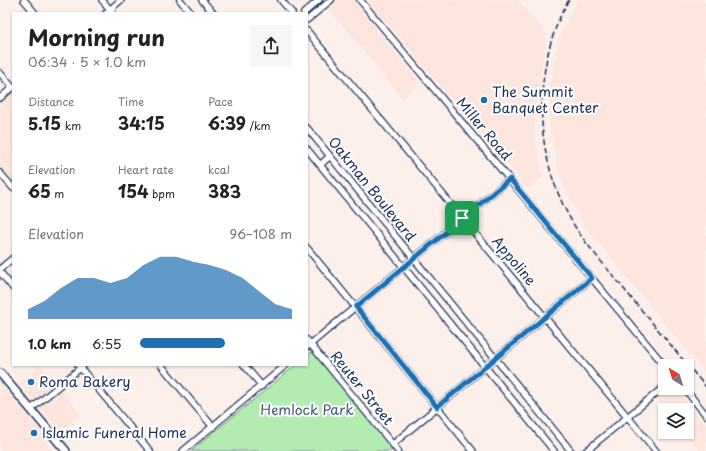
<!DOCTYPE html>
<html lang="en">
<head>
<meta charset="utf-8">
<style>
	:root { --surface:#fff; --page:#f6f6f6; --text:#222; --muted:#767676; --accent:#1f6fb2 }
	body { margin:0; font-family:"Playpen Sans",sans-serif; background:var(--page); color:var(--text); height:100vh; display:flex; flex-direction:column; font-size:15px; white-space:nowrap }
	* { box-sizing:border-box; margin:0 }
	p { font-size:13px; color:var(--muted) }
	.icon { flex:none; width:22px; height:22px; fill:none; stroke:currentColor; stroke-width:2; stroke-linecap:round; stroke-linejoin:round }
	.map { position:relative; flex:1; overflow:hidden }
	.panel { position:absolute; left:12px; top:12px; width:296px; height:354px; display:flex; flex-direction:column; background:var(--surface); border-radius:0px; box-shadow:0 1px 3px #0004 }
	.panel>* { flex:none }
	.needle { width:26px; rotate:322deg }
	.tools { position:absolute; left:658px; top:359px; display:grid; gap:8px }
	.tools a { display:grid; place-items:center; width:36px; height:36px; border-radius:0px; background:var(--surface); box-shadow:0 1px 3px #0004; font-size:20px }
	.pin { position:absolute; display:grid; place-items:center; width:34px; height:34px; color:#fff; margin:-17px; border-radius:8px; box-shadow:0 2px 6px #0006 }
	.round { display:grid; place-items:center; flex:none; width:42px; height:42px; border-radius:0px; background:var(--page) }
	.headline { display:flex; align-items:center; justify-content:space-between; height:68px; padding:0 16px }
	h1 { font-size:22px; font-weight:700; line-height:30px }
	.stats { display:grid; grid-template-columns:repeat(3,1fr); gap:6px; height:68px; padding:4px 16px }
	.stats div { display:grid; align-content:center }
	.stats b { font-size:17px; font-weight:700 }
	.stats small { font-size:11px; font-weight:400 }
	.stats p { font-size:11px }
	.chart { height:112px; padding:8px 16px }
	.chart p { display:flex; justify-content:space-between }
	.chart svg { width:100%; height:72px; margin-top:4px; fill:var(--accent); opacity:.7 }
	ul { padding:0 16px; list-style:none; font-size:13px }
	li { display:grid; grid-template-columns:64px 48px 1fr; align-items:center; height:30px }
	li i { height:10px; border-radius:5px; background:var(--accent) }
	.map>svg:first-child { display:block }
	.built { fill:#fce5dd }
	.green { fill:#b2ecb1; stroke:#668e88 }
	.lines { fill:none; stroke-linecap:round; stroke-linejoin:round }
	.minor-casing { stroke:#1b2f5e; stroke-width:8 }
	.major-casing { stroke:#1b2f5e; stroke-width:10 }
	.minor { stroke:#fff; stroke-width:5.5 }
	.major { stroke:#fff; stroke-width:7 }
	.rail { stroke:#1b2f5e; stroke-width:1.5; stroke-dasharray:6 3; stroke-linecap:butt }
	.route-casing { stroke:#fff; stroke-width:8 }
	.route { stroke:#1f6fb2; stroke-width:5 }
	.poi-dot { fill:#1f6fb2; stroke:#fff; stroke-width:1.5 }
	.labels { text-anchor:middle; stroke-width:4; stroke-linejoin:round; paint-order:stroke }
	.poi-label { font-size:14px; fill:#1b2f5e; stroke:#fff; text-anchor:start }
	.street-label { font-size:14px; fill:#1b2f5e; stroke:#fff }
	.park-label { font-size:14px; fill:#415e73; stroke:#fff }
</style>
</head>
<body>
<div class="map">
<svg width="706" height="451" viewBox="0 0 706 451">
	<rect width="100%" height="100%" fill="#fdf0eb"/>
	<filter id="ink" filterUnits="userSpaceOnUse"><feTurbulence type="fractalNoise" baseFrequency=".025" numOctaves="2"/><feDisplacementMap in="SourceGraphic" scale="8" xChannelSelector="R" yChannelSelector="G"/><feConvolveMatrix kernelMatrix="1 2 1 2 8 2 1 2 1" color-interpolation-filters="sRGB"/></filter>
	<g filter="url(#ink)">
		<path class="built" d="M322 0H353L420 83 403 99Z
			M368 0H519V1L547 34 536 104 535 122V138L543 177 528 189Z
			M577 0H702L706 4V374L583 224 570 199 559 172 556 158 550 127V84L557 48 565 25Z
			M11 92H13V183L0 167V102Z
			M40 365 81 414 60 432 19 383Z
			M0 383 45 437 42 439 52 451H0Z
			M669 388H675L706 425V451H700L684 432H687V410H666L656 399Z"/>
		<path class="green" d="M313 351 394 451H191L296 365H307V356Z"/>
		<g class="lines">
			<defs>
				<path id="minor" d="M24 0 35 13
					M102 0 113 13
					M180 0 191 13
					M202 0 213 13
					M281 0 292 13
					M360 0 665 366
					M106 13 121 0
					M304 13 319 0
					M307 20 331 0
					M307 31 656 451
					M0 73 13 88
					M0 98 13 87
					M307 128 571 451
					M307 149 554 451
					M320 165 330 156
					M0 173 13 188
					M307 248 473 451
					M0 269 13 258
					M0 272 13 288
					M307 340 398 451
					M307 347 510 179
					M78 365 150 451
					M161 365 213 427
					M244 365 262 386
					M684 388 706 415
					M31 409 84 365
					M393 444 592 278
					M183 451 286 365
					M586 451 665 386"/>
				<path id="major" d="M0 373 66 451"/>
			</defs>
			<use href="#minor" class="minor-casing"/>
			<use href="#major" class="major-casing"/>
			<use href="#minor" class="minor"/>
			<use href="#major" class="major"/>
			<path class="rail" d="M569 0C554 25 546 55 543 83 537 136 550 189 579 233 594 254 612 274 628 294 654 325 680 356 706 387"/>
		</g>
	</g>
	<g class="lines" filter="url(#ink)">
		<defs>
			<path id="route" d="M510 179 592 278 437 407 356 307Z"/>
		</defs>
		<use href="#route" class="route-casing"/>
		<use href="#route" class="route"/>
	</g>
	<g class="poi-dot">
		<circle cx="484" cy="100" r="4"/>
		<circle cx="31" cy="382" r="4"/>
		<circle cx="34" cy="433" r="4"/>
	</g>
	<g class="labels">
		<g class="poi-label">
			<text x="492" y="97">The Summit<tspan x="492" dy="16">Banquet Center</tspan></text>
			<text x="39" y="387">Roma Bakery</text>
			<text x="42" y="438">Islamic Funeral Home</text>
		</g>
		<g class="street-label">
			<text transform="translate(484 129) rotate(50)" y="5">Miller Road</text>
			<text transform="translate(372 189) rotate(51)" y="5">Oakman Boulevard</text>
			<text transform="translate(514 261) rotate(50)" y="5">Appoline</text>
			<text transform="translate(362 388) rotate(51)" y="5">Reuter Street</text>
		</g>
		<g class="park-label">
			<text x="307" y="415">Hemlock Park</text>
		</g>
	</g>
</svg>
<div class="tools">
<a><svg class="needle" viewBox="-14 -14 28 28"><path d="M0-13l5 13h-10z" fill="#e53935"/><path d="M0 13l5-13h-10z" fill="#767676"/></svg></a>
<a><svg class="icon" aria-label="layers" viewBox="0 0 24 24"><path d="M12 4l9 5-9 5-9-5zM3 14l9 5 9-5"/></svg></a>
</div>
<div class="pin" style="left:462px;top:218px;background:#1e9e55"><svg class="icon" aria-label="arrive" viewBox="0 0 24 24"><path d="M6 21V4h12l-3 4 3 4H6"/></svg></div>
<section class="panel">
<div class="headline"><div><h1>Morning run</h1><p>06:34 · 5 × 1.0 km</p></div><a class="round"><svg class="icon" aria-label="share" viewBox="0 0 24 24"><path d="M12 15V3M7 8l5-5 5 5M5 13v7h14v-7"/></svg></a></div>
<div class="stats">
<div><p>Distance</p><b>5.15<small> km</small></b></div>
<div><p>Time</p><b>34:15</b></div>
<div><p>Pace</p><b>6:39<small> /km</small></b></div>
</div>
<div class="stats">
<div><p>Elevation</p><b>65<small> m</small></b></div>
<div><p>Heart rate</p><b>154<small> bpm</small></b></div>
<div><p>kcal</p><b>383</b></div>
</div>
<div class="chart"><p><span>Elevation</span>96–108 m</p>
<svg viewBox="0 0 160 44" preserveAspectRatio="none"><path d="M0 44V38L10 33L20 25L30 19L40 19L50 22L60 19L70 11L80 6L90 6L100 9L110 11L120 14L130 19L140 27L150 35L160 38V44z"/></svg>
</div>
<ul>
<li><b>1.0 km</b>6:55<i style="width:56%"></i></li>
</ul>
</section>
</div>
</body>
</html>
